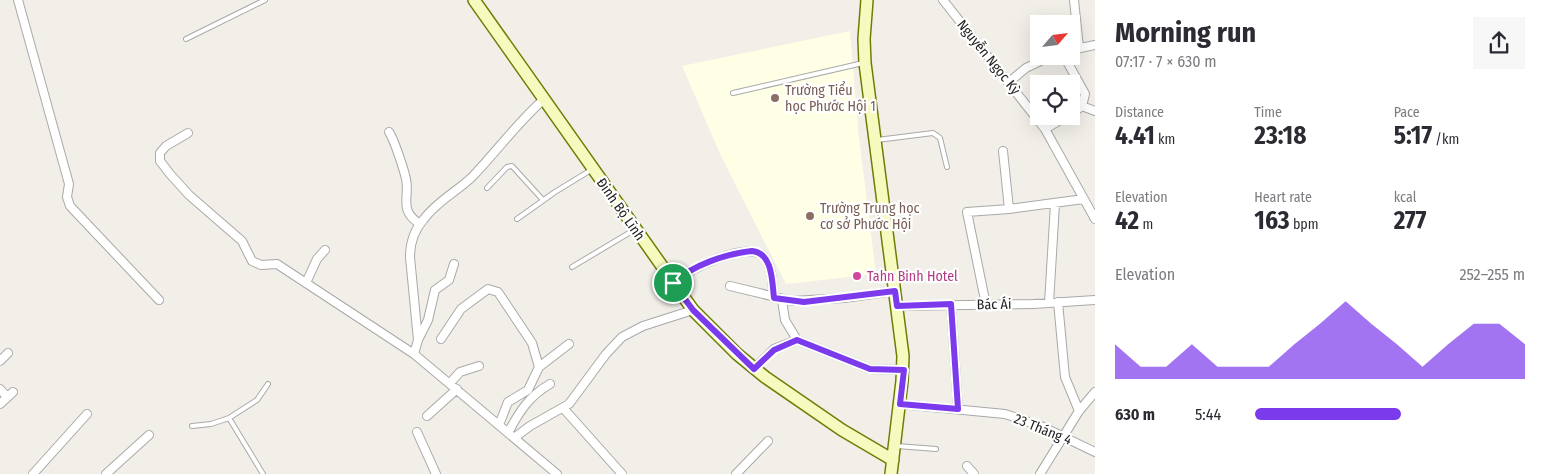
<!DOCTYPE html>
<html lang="en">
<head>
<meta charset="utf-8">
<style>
	:root { --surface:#fff; --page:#f7f7f7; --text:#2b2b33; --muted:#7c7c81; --accent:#7c3aed }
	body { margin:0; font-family:"Fira Sans Condensed",sans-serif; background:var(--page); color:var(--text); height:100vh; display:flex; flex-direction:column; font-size:19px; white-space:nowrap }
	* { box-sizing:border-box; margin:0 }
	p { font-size:16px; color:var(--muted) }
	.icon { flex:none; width:28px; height:28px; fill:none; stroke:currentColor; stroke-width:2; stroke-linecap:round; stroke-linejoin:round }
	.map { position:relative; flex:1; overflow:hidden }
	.drawer { display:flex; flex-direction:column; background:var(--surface); width:450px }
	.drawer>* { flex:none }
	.needle { width:32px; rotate:62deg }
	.tools { position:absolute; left:1030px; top:15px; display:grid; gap:10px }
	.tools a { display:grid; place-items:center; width:50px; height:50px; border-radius:0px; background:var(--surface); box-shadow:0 5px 20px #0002; font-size:25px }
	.pin { position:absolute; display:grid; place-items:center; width:42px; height:42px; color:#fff; margin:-21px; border:2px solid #fff; border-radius:50%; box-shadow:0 1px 5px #0007 }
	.round { display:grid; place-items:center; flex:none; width:52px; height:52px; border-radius:0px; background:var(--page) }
	.head { display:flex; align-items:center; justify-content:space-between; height:85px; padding:0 20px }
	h1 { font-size:28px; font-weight:700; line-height:38px }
	.metrics { display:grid; grid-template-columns:repeat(3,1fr); gap:8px; height:85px; padding:5px 20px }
	.metrics div { display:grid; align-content:center }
	.metrics b { font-size:25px; font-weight:700 }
	.metrics small { font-size:14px; font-weight:400 }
	.metrics p { font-size:14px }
	.chart { height:140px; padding:10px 20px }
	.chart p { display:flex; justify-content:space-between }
	.chart svg { width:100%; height:90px; margin-top:5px; fill:var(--accent); opacity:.7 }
	ul { padding:0 20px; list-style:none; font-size:16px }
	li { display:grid; grid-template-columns:80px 60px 1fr; align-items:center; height:38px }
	li i { height:12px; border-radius:6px; background:var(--accent) }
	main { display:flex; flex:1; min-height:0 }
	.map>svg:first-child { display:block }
	.education { fill:#ffffe5 }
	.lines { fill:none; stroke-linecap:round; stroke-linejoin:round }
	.lane-casing { stroke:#a9a9a9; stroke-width:6 }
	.street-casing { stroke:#a9a9a9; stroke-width:10 }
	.secondary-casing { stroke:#707d05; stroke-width:14 }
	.lane { stroke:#fff; stroke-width:4 }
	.street { stroke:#fff; stroke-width:8 }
	.secondary { stroke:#f7fabf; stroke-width:11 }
	.route-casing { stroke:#fff; stroke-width:10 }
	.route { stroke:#7c3aed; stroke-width:6 }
	.education-dot { fill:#8d6e63; stroke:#fff; stroke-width:2 }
	.hotel-dot { fill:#d1479c; stroke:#fff; stroke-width:2 }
	.labels { text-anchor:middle; stroke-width:4.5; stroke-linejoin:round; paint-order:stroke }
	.street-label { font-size:14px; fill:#222; stroke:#fff }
	.education-label { font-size:14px; fill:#785e54; stroke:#fff; text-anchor:start }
	.hotel-label { font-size:14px; fill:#b23c85; stroke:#fff; text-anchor:start }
</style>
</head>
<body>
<main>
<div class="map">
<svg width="1095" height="474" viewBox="0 0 1095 474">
	<rect width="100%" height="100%" fill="#f2efe9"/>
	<path class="education" d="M850 31 858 129 876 274 786 284 722 158 682 66Z"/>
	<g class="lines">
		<defs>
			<path id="lane" d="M186 39 265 0
				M733 93 863 63
				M877 140 933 133 940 138 947 167
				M487 188 507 167 512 166 543 200
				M517 219 555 192 591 170
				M572 267 634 230
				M229 418 257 400 268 384
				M192 426 211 424 229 418 263 474
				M897 446 936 449"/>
			<path id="street" d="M18 0 69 184 67 197 70 206 159 300
				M943 0 1045 129 1095 219
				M1074 0 1079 48
				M1071 50 1095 45
				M1064 56 1085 94 1082 106 1071 114
				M1009 82 1026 68 1051 56
				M1082 106 1095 111
				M1045 129 1067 116
				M389 132C394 139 404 170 406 179 410 197 398 210 420 224
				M188 133 166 146 160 153V161L170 174 189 195 242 241 252 261 261 265 277 264 414 354 557 474
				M1003 151 1009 209
				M306 283 317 259 325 250
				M673 283C686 270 750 239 764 257 773 267 772 285 774 298
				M730 286 792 301 844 298 895 291
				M782 300 785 320 797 340 870 369 903 370
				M1058 302 1065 377 1079 411
				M1049 303 1055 204
				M951 304 958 409
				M986 305 967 212 1009 209 1084 199
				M897 306 1033 304 1095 300
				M441 339 461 309 488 289 498 292 532 343 539 367
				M418 340 410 257C410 243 414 230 424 219 437 201 458 191 473 176 497 151 517 123 543 100
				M414 354 418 340 428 320 435 290 449 280 454 264
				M0 361 8 353
				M754 369 774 349 797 340
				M450 383 460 372 479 366
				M0 389 7 397
				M0 404 13 392
				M900 404 1005 414 1041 426 1095 452
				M564 409 622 474
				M427 416 457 389
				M499 425 508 402 528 390 539 367 569 344
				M417 432 436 474
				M508 433C519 412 529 396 550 384
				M514 438 530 426 569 404 606 354 622 337 643 326 693 310
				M967 466 974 474
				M33 474 87 414
				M106 474 149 435
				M736 474 768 441
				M1040 474 1079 411 1095 392"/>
			<path id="secondary" d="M474 0 693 310 737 354 765 377 842 430 893 460
				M867 0 864 39 865 63 903 356 902 381 891 474"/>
		</defs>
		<use href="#lane" class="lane-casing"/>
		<use href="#street" class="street-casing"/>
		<use href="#secondary" class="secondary-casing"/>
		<use href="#lane" class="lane"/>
		<use href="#street" class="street"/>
		<use href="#secondary" class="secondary"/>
	</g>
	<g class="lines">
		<defs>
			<path id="route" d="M752 251C773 253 772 282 774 298L804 302 895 291 897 306 951 304 958 409 900 404 904 370 870 369 797 340 774 350 754 369 693 310 673 283C693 265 725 254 752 251Z"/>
		</defs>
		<use href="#route" class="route-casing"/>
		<use href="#route" class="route"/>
	</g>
	<g class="education-dot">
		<circle cx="775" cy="98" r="5"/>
		<circle cx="810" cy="216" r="5"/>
	</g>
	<circle class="hotel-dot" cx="857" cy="276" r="5"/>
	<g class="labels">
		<g class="street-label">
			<text transform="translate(989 57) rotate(51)" y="5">Nguyễn Ngọc Kỳ</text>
			<text transform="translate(621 209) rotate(55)" y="5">Đinh Bộ Lĩnh</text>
			<text transform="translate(994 304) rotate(-1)" y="5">Bác Ái</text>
			<text transform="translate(1043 429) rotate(22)" y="5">23 Tháng 4</text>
		</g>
		<g class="education-label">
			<text x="785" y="95">Trường Tiểu<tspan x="785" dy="16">học Phước Hội 1</tspan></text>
			<text x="820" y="213">Trường Trung học<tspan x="820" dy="16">cơ sở Phước Hội</tspan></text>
		</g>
		<g class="hotel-label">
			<text x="867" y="281">Tahn Binh Hotel</text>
		</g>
	</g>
</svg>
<div class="tools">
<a><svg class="needle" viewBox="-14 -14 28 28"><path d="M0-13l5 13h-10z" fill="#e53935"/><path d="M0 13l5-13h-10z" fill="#7c7c81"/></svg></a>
<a><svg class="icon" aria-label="locate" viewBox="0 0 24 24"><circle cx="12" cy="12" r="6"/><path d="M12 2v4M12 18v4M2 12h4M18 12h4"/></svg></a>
</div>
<div class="pin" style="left:673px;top:283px;background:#1e9e55"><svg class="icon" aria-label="arrive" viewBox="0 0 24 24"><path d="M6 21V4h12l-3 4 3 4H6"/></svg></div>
</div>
<section class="drawer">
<div class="head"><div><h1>Morning run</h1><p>07:17 · 7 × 630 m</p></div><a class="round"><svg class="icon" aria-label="share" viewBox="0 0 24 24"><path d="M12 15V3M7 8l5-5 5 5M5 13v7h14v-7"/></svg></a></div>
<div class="metrics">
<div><p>Distance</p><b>4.41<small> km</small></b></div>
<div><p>Time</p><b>23:18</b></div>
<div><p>Pace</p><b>5:17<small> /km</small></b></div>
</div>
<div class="metrics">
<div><p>Elevation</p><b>42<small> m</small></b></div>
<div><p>Heart rate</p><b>163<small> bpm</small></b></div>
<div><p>kcal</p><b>277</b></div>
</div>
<div class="chart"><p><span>Elevation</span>252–255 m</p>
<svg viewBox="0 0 160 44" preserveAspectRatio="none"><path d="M0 44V27L10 38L20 38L30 27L40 38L50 38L60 38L70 27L80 17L90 6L100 17L110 27L120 38L130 27L140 17L150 17L160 27V44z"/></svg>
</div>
<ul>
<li><b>630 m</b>5:44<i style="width:54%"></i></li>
</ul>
</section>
</main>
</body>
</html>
